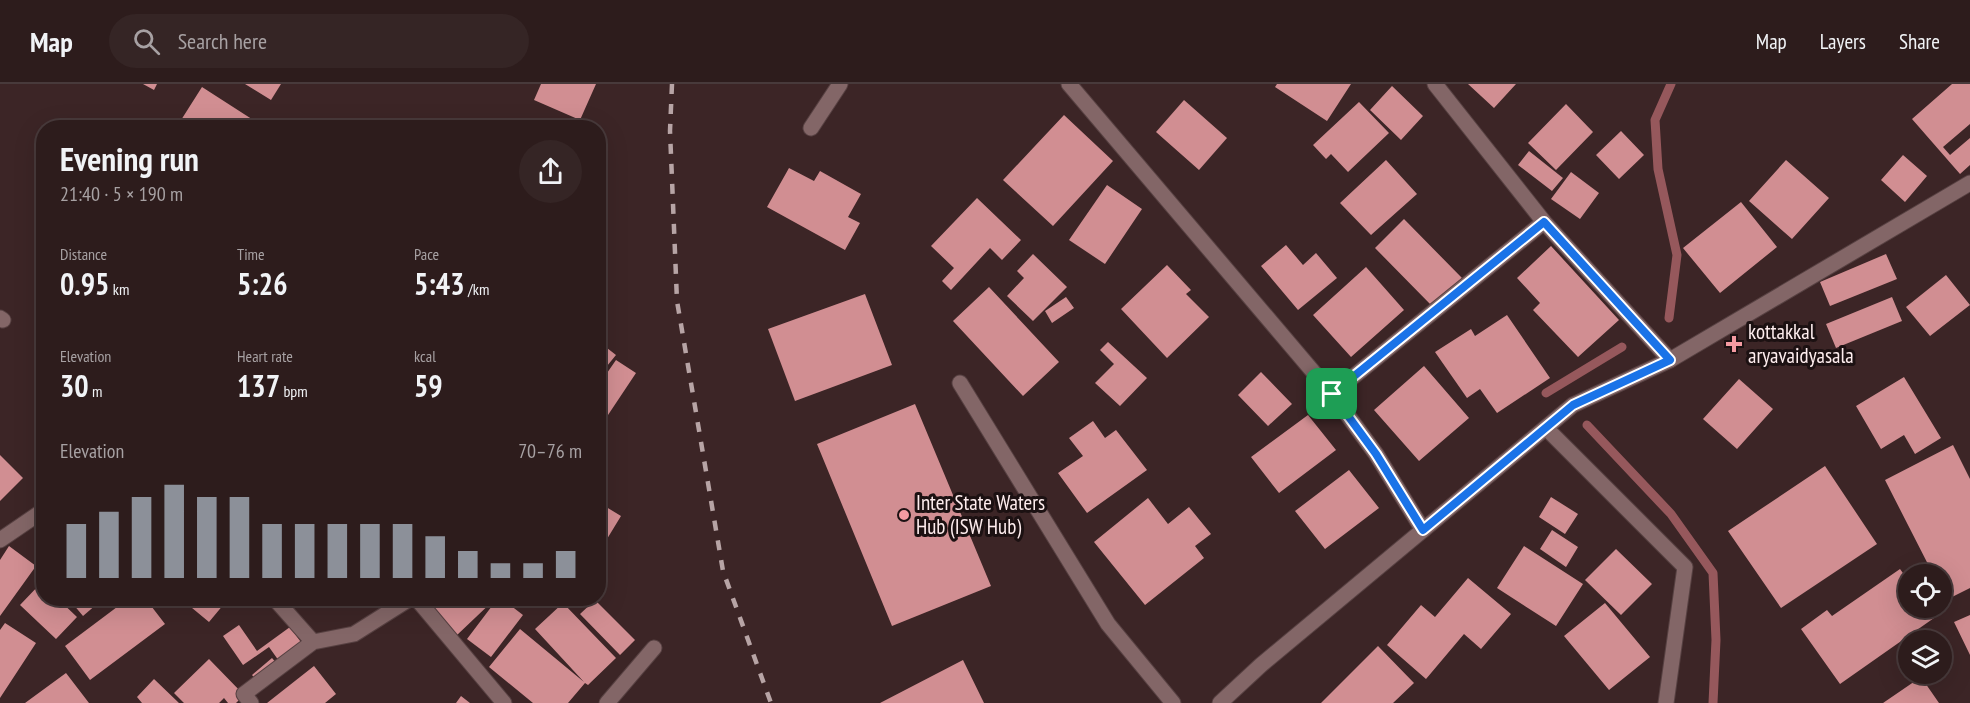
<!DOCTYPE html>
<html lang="en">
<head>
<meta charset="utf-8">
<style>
	:root { --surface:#2d1c1c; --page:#352525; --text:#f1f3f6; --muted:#a7a1a3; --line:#483a3b; --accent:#8c9099 }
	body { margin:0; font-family:"PT Sans Narrow",sans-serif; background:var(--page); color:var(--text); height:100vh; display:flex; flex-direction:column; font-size:22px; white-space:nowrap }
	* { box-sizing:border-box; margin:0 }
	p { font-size:20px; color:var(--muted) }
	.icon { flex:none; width:33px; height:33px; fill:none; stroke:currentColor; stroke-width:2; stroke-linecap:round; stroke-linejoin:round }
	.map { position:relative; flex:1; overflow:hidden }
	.side { position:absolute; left:36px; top:36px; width:570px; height:486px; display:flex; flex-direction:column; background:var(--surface); border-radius:24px; box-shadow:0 6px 24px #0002,0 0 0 2px var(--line) }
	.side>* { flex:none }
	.fabs { position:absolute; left:1898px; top:480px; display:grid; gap:12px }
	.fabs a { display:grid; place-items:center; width:54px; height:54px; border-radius:50%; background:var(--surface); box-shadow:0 6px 24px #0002,0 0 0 2px var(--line); font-size:30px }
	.pin { position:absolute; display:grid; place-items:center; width:51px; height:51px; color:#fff; margin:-26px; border-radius:12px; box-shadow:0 3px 9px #0006 }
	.round { display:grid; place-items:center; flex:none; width:63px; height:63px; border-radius:32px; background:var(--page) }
	.headline { display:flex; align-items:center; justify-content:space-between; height:102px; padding:0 24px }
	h1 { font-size:33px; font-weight:600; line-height:45px }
	.stats { display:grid; grid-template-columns:repeat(3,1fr); gap:9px; height:102px; padding:6px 24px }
	.stats div { display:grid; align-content:center }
	.stats b { font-size:30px; font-weight:600 }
	.stats small { font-size:16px; font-weight:400 }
	.stats p { font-size:16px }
	.chart { height:168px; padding:12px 24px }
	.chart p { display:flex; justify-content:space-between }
	.chart svg { width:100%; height:108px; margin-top:6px; stroke:var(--accent); stroke-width:6 }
	header { display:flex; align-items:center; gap:36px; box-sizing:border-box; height:84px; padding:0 30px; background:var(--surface); border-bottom:2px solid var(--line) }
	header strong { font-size:28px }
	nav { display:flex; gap:33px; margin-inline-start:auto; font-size:21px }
	.search { width:420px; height:54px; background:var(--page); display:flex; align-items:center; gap:15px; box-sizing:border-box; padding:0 21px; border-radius:33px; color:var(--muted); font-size:22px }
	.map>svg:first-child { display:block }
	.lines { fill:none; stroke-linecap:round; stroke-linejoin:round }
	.stream { stroke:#96585c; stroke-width:9 }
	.building { fill:#d18e92 }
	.minor-casing { stroke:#574142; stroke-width:17 }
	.tertiary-casing { stroke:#574142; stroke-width:17 }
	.minor { stroke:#836667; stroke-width:15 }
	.tertiary { stroke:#836667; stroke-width:15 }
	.rail { stroke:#b7a4a5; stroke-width:4.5; stroke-dasharray:10 10; stroke-linecap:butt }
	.route-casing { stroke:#fff; stroke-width:12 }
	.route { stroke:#1a73e8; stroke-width:8 }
	.poi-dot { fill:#f49aa1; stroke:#1c1112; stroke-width:2 }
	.labels { text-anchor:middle; stroke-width:6; stroke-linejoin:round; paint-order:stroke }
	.poi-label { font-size:21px; fill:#feedee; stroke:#1c1112; text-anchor:start }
</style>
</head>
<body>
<header>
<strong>Map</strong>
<div class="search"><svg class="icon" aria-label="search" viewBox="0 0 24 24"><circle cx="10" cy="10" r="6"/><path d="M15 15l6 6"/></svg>Search here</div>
<nav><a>Map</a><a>Layers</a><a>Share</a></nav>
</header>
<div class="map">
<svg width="1970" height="619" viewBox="0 0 1970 619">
	<rect width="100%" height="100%" fill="#3c2526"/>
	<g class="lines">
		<path class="stream" d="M1669 234 1677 171 1658 85 1655 36 1671 0
			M1546 309 1622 263
			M1587 341 1671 430 1713 489 1716 556 1713 619"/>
	</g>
	<path class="building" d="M143 0H157L154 6Z
		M245 0H281L271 16Z
		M541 0H596L580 36 534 16Z
		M1277 0H1351L1327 37 1275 3Z
		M1468 0H1516L1494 24Z
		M1952 0H1970V40L1943 63 1950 71 1970 54V81L1960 90 1912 35Z
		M1392 2 1423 32 1401 56 1370 26Z
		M202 3 258 39 255 44H176Z
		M1184 16 1227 54 1199 86 1156 48Z
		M1359 18 1389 49 1348 88 1331 70 1326 75 1313 61Z
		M1566 20 1593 48 1556 86 1528 59Z
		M1064 31 1113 77 1053 142 1003 96Z
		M395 37 415 43V44H393Z
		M1621 47 1644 71 1619 95 1596 71Z
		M1529 67 1563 94 1552 107 1518 81Z
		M1903 71 1927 92 1905 118 1881 96Z
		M1386 76 1417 110 1371 151 1340 119Z
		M1786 76 1829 114 1792 155 1749 117Z
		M789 84 814 97 820 87 861 110 848 133 860 139 845 166 767 123Z
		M1571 88 1599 109 1580 135 1551 115Z
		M1107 101 1142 125 1105 180 1069 156Z
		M977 114 1021 156 1002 176 990 164 951 206 942 197 954 184 931 162Z
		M1741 118 1777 163 1720 209 1683 164Z
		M1404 135 1462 194 1432 222 1375 164Z
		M1286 161 1303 181 1316 169 1337 194 1298 226 1261 182Z
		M1551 162 1619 236 1578 273 1533 226 1540 219 1517 194Z
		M1033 170 1067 203 1033 237 1007 212 1024 194 1017 187Z
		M1886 170 1897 195 1830 222 1820 198Z
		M1167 181 1191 206 1186 210 1209 233 1167 274 1121 225Z
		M1366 183 1404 226 1351 273 1313 231Z
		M1946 191 1970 221 1930 252 1906 223Z
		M989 203 1059 278 1023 312 953 237Z
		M865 210 892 281 795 317 768 245Z
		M1066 213 1074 224 1052 239 1045 227Z
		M1892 213 1902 237 1836 264 1826 240Z
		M1507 231 1550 294 1497 329 1480 305 1467 314 1435 268 1471 245 1475 252Z
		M598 257 616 271 598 293Z
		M1108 258 1147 294 1120 322 1095 299 1114 280 1100 266Z
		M616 276 636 289 608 331 598 324V302Z
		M1424 282 1469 334 1419 377 1374 326Z
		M1261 288 1292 320 1268 342 1238 311Z
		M1904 293 1941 354 1915 370 1904 351 1881 365 1856 322Z
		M1739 295 1773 325 1737 365 1703 335Z
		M915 320 991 502 892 542 817 360Z
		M1308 331 1336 366 1279 409 1251 373Z
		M1093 337 1105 354 1116 346 1147 386 1087 429 1058 389 1083 372 1069 354Z
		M1953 361 1970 395V504L1946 516 1941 506V490H1933L1885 396Z
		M0 371 23 394 0 417Z
		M1825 382 1877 460 1781 524 1728 447Z
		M1349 386 1379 424 1325 465 1295 427Z
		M1551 413 1578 430 1565 450 1539 433Z
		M1148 414 1168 440 1189 423 1211 450 1195 462 1204 474 1145 521 1094 458Z
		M598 418 621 432 607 455 598 450Z
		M1552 446 1578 463 1566 483 1540 465Z
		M9 462 36 482 0 532V476Z
		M1524 462 1583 500 1556 542 1497 504Z
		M1616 465 1652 500 1621 531 1585 496Z
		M1900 485 1908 496V524H1927L1934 534 1840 600 1801 545 1827 526 1832 532Z
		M1468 494 1511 530 1481 565 1464 550 1426 595 1387 561 1421 521 1435 533Z
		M41 499 44 501V514H57L77 533 56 555 20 521Z
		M68 514H104L83 532Z
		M129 514H145L165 540 90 596 65 562Z
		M180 514H229L209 538Z
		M434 514H496L456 552 427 521Z
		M498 514H501L523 531 491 573 467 555Z
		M516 514H530L522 521Z
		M595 516 635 556 620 571 580 530Z
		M563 519 616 574 588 601 585 599 568 619H533L489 583 520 545 584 598 535 545Z
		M1605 519 1650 573 1609 606 1564 552Z
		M1970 531V571L1954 538Z
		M5 539 36 559 0 614V546Z
		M239 541 257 567 290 543 308 568 284 584 269 563 243 581 223 552Z
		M1378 562 1414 599 1393 619H1321Z
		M272 574 284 588 264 605 252 591Z
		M209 575 244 611 236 619H228L224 614 219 619H184L174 609Z
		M963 576 984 619H880Z
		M314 582 336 610 325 619H267Z
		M66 589 89 619H25Z
		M1921 593 1939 619H1883Z
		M154 595 179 619H142L137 613Z
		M461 612 470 619H456Z"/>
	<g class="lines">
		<defs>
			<path id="minor" d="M1069 0 1332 310 1376 370 1423 446
				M1435 0 1544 138 1670 276
				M811 44 840 0
				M0 234 3 236
				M960 299 1108 540 1173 619
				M1332 310 1544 138
				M1546 344 1685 483 1666 619
				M0 456 44 426
				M416 514 504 619
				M313 558 354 550 411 514
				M251 619 244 610 313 558 274 514
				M607 619 654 564"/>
			<path id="tertiary" d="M1220 619 1261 581 1573 321 1670 276 1970 99"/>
		</defs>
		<use href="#minor" class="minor-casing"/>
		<use href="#tertiary" class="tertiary-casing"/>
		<use href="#minor" class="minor"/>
		<use href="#tertiary" class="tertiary"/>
		<path class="rail" d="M672 0 670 47 677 217 723 487 771 619"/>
	</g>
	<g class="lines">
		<defs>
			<path id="route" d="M1544 138 1670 276 1573 321 1423 446 1376 370 1332 310Z"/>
		</defs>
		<use href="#route" class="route-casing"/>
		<use href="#route" class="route"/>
	</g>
	<g class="poi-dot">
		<path d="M1731 251h6v6h6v6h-6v6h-6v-6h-6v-6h6z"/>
		<circle cx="904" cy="431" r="6"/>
	</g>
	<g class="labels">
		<g class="poi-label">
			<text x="1748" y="255">kottakkal<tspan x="1748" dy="24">aryavaidyasala</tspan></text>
			<text x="916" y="426">Inter State Waters<tspan x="916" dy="24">Hub (ISW Hub)</tspan></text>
		</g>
	</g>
</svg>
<div class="fabs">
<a><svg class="icon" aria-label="locate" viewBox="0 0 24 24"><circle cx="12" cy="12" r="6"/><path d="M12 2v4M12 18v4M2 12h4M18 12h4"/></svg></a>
<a><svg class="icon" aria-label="layers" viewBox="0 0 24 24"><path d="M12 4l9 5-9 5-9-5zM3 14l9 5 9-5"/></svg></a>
</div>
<div class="pin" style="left:1332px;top:310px;background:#1e9e55"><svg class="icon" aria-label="arrive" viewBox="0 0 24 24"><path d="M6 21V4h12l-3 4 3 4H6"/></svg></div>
<section class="side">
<div class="headline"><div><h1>Evening run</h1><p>21:40 · 5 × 190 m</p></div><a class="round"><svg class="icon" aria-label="share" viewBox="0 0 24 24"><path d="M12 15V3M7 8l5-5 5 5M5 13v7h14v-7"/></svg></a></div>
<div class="stats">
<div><p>Distance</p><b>0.95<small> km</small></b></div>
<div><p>Time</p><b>5:26</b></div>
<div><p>Pace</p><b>5:43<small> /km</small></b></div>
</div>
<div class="stats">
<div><p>Elevation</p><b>30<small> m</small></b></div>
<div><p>Heart rate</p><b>137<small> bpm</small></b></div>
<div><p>kcal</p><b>59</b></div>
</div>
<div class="chart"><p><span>Elevation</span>70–76 m</p>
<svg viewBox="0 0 160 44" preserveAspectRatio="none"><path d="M5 44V22M15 44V17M25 44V11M35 44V6M45 44V11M55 44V11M65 44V22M75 44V22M85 44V22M95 44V22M105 44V22M115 44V27M125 44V33M135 44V38M145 44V38M155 44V33"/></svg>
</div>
</section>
</div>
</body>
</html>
